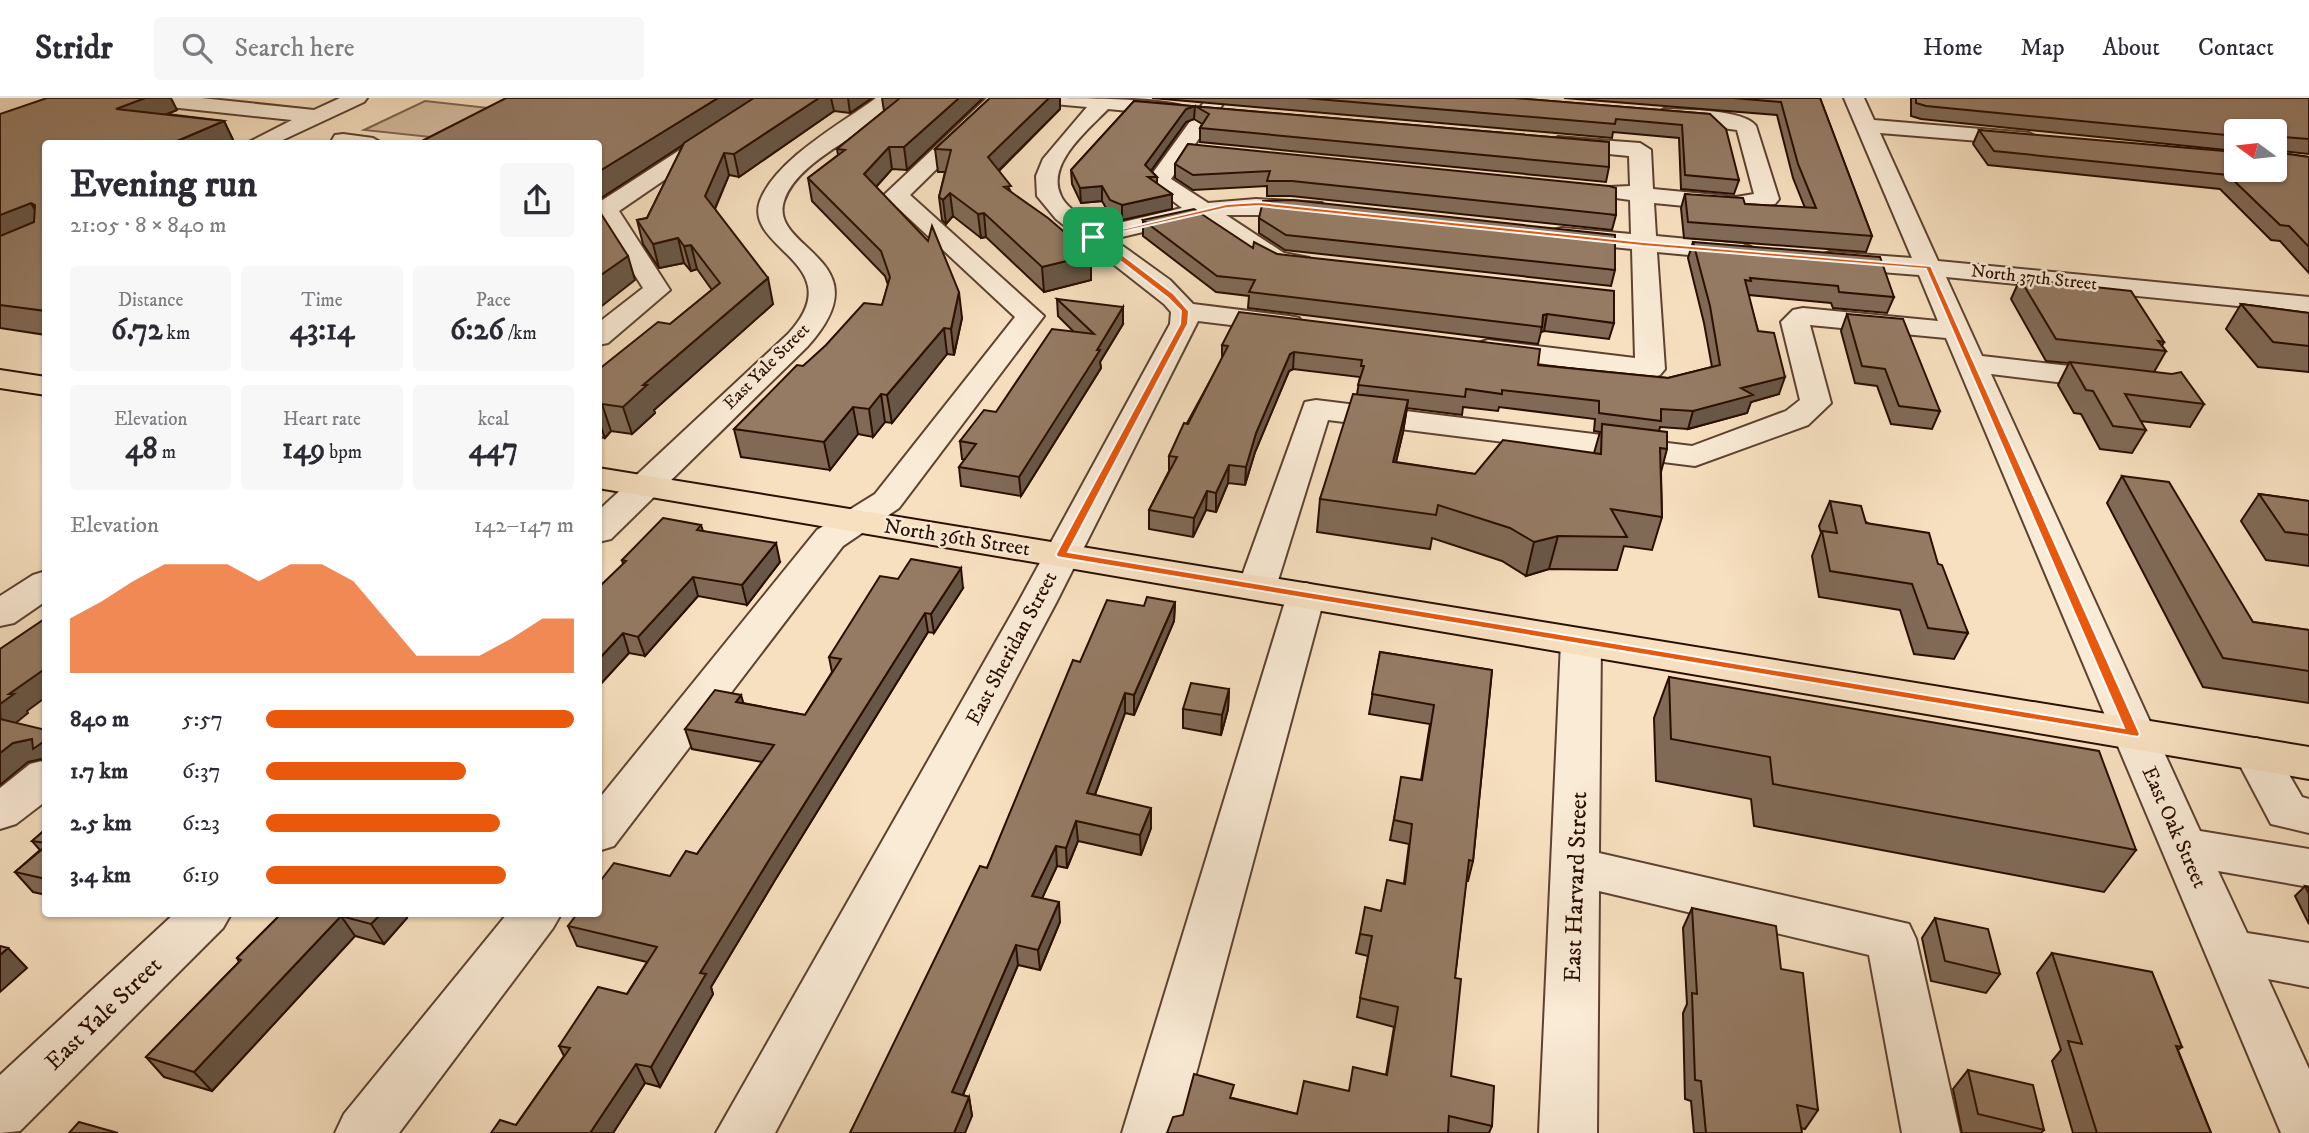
<!DOCTYPE html>
<html lang="en">
<head>
<meta charset="utf-8">
<style>
	:root { --surface:#fff; --page:#f7f7f7; --text:#2b2b33; --muted:#7c7c81; --line:#e1e1e2; --accent:#ea580c }
	body { margin:0; font-family:"IM FELL DW Pica",serif; background:var(--page); color:var(--text); height:100vh; display:flex; flex-direction:column; font-size:26px; white-space:nowrap }
	* { box-sizing:border-box; margin:0 }
	p { font-size:23px; color:var(--muted) }
	.icon { flex:none; width:38px; height:38px; fill:none; stroke:currentColor; stroke-width:2; stroke-linecap:round; stroke-linejoin:round }
	.map { position:relative; flex:1; overflow:hidden }
	.drawer { position:absolute; left:42px; top:42px; width:560px; height:777px; display:flex; flex-direction:column; background:var(--surface); border-radius:7px; box-shadow:0 2px 5px #0004 }
	.drawer>* { flex:none }
	.needle { width:46px; rotate:285deg }
	.fabs { position:absolute; left:2224px; top:21px; display:grid; gap:14px }
	.fabs a { display:grid; place-items:center; width:63px; height:63px; border-radius:7px; background:var(--surface); box-shadow:0 2px 5px #0004; font-size:35px }
	.pin { position:absolute; display:grid; place-items:center; width:60px; height:60px; color:#fff; margin:-30px; border-radius:14px; box-shadow:0 4px 10px #0006 }
	.round { display:grid; place-items:center; flex:none; width:74px; height:74px; border-radius:7px; background:var(--page) }
	.head { display:flex; align-items:center; justify-content:space-between; height:119px; padding:0 28px }
	h1 { font-size:38px; font-weight:700; line-height:52px }
	.stats { display:grid; grid-template-columns:repeat(3,1fr); gap:10px; height:119px; padding:7px 28px }
	.stats div { display:grid; align-content:center; border-radius:7px; background:var(--page); text-align:center }
	.stats b { font-size:30px; font-weight:700 }
	.stats small { font-size:19px; font-weight:400 }
	.stats p { font-size:19px }
	.chart { height:196px; padding:14px 28px }
	.chart p { display:flex; justify-content:space-between }
	.chart svg { width:100%; height:126px; margin-top:7px; fill:var(--accent); opacity:.7 }
	ul { padding:0 28px; list-style:none; font-size:23px }
	li { display:grid; grid-template-columns:112px 84px 1fr; align-items:center; height:52px }
	li i { height:18px; border-radius:9px; background:var(--accent) }
	header { display:flex; align-items:center; gap:42px; box-sizing:border-box; height:98px; padding:0 35px; background:var(--surface); border-bottom:2px solid var(--line) }
	header strong { font-size:33px }
	nav { display:flex; gap:38px; margin-inline-start:auto; font-size:24px }
	.search { width:490px; height:63px; background:var(--page); display:flex; align-items:center; gap:18px; box-sizing:border-box; padding:0 24px; border-radius:7px; color:var(--muted); font-size:26px }
	.map>svg:first-child { display:block }
	.green { fill:#d4bc9f; stroke:#7f6550; stroke-width:2 }
	.lines { fill:none; stroke-linecap:round; stroke-linejoin:round }
	.minor-casing { stroke:#5d4230; stroke-width:4 }
	.major-casing { stroke:#2a0e00; stroke-width:4 }
	.minor { fill:#faebd6; fill-rule:evenodd }
	.major { fill:#f7e0c0; fill-rule:evenodd }
	.wall { fill:#806a56; stroke:#2a0e00; stroke-width:2; fill-rule:evenodd }
	.shaded-wall { fill:#685646; stroke:#2a0e00; stroke-width:2 }
	.building { fill:#957b64; stroke:#2a0e00; stroke-width:2 }
	.route { fill:#ea580c; stroke:#fff; stroke-width:2; fill-rule:evenodd }
	.labels { text-anchor:middle; stroke-width:5; stroke-linejoin:round; paint-order:stroke }
	.far-street-label { font-size:18px; fill:#2a0e00; stroke:#faebd6 }
	.street-label { font-size:21px; fill:#2a0e00; stroke:#faebd6 }
	.near-street-label { font-size:24px; fill:#2a0e00; stroke:#faebd6 }
</style>
</head>
<body>
<header>
<strong>Stridr</strong>
<div class="search"><svg class="icon" aria-label="search" viewBox="0 0 24 24"><circle cx="10" cy="10" r="6"/><path d="M15 15l6 6"/></svg>Search here</div>
<nav><a>Home</a><a>Map</a><a>About</a><a>Contact</a></nav>
</header>
<div class="map">
<svg width="2309" height="1035" viewBox="0 0 2309 1035">
	<rect width="100%" height="100%" fill="#f7e0c0"/>
	<filter id="stains"><feTurbulence type="fractalNoise" baseFrequency=".00286" numOctaves="4"/><feColorMatrix values="0 0 0 0 .2 0 0 0 0 .09 0 0 0 0 .02 0 0 0 .5 -.17"/></filter>
	<radialGradient id="worn" r=".72"><stop offset=".6" stop-color="#630" stop-opacity="0"/><stop offset="1" stop-color="#630" stop-opacity=".3"/></radialGradient>
	<path class="green" d="M425 3 498 11 440 40 364 32Z"/>
	<g class="lines">
		<defs>
			<path id="minor" d="M132 0H201L314 12 340 0H367L364 4 274 46H245L292 22 142 6Z
				M760 0H784L619 113 670 192 608 245 598 247V225L643 190 598 118V105Z
				M876 0H899C874 35 798 59 784 103 768 152 886 161 808 248L611 441 598 444V413L788 236C853 166 743 151 760 103 775 62 842 25 876 0Z
				M987 0H1009L910 97 1044 218 899 410 843 448 614 748 598 753V702L817 432 875 396 1015 219 884 97Z
				M1044 0C1067 0 1180 0 1191 12L1181 18 1108 11C1089 31 1045 66 1061 98 1067 111 1086 121 1098 130L1182 110 1147 83 1207 0H1227L1171 81 1208 105 1256 101 1322 105 1326 110 1322 115 1314 117H1226L1284 155 1309 160 1313 165 1309 170C1269 181 1230 142 1199 121L1113 141 1170 182 1193 206 1289 218 1299 220 1303 226 1299 232 1289 234 1198 223 1057 503 775 1035H716L1019 503 1170 226 1171 214 1164 206 1056 121 1037 98 1036 78 1043 61 1087 9 1054 6Z
				M1844 0H1864L1874 22 2029 35 2040 41 2029 47 1880 35 1938 163 2309 199V215L1946 179 1982 258 2114 273 2125 276 2129 282 2125 288 2114 291 1991 276 2200 733 2309 751V789L2218 773 2247 835 2309 845V889L2268 881 2309 971V1035H2281L1946 240 1810 227 1831 305 1808 327 1695 368 1328 322 1276 489 1270 497 1257 501 1244 497 1238 489 1305 304 1316 302 1692 348 1786 313 1800 302 1781 224 1793 212 1803 210 1938 223 1919 177 1830 170 1821 167 1817 162 1821 157 1830 154 1912 160Z
				M1664 11C1685 12 1744 11 1756 28L1779 101 1775 106 1736 113 1654 105 1656 138 1742 146 1751 149 1755 154 1751 159 1742 162 1657 154 1665 271 1660 277 1650 280 1478 257 1474 251 1478 245 1488 242 1635 260 1632 151 1562 144 1553 142 1550 137 1553 132 1562 130 1631 136 1630 102 1609 99 1605 94 1609 89 1630 88 1629 58 1558 51 1547 45 1558 39 1640 45 1651 52 1653 91 1736 99 1754 96 1737 32 1657 21 1654 17Z
				M343 36 373 40 383 46H335L332 42 335 37Z
				M46 473V503L14 525 0 528V498L33 477Z
				M1306 485 1319 489 1325 497 1180 1035H1122L1287 497 1293 489Z
				M1581 531 1595 535 1601 544 1599 755 1909 826 1916 841 1960 1035H1902L1869 857 1599 793 1597 1035H1539L1561 544 1567 535Z
				M2256 640 2271 645 2302 699 2309 701V735L2271 726 2234 656 2241 645Z
				M46 662V703L16 726 0 731V690L30 666Z
				M174 816H231L223 830 20 1033 0 1035V977Z
				M507 816H561L553 830 399 1035H335L344 1016Z"/>
			<path id="major" d="M0 272 46 279V297L0 290Z
				M598 370 2309 649V681L598 390Z"/>
		</defs>
		<use href="#minor" class="minor-casing"/>
		<use href="#major" class="major-casing"/>
		<use href="#minor" class="minor"/>
		<use href="#major" class="major"/>
	</g>
	<path class="wall" d="M506 0H872L850 15 834 13 739 79 729 77 715 111 773 206 654 312 655 315 632 336 611 333 605 340 598 339V272L670 226 712 192 697 171 691 173 684 165 659 170 643 146 637 122 647 120 684 46 598 102V46Z
		M882 0H983L907 72 892 71 876 89 962 220 954 257 947 256 892 325 885 324 873 339 858 336 830 372 741 359 734 331 803 268 882 207 888 187 885 178 812 103 808 80 838 57 837 51 884 13Z
		M990 0H1060V11L999 73 1011 94 1091 157V182L1044 194 986 139 981 140 953 118 946 126 942 122 939 99 945 74H938L935 51Z
		M1152 0H1514L1710 16 1739 82 1734 96 1681 91 1679 40 1613 34 1612 40Z
		M1564 0H1820L1872 138 1866 154 1684 140 1681 110 1685 96 1745 106 1805 110 1793 80 1777 17Z
		M1911 0H2309V56L2281 53 2280 55 2309 59V175L2280 143 2271 142 2220 91 1988 67 1973 46 1979 32 2236 72 2275 33H2236V53L1921 21 1911 18Z
		M1134 3 1609 44V69L1606 84 1200 44V30L1202 26 1194 21 1186 24 1151 73 1157 79V86L1172 96V111L1122 122 1110 117 1102 103 1081 105 1072 86 1071 72Z
		M177 12 167 16 224 23 234 44 46 46V237L0 230V16Z
		M1188 46 1616 117 1612 132 1291 98H1267V88L1193 92 1175 80V66Z
		M1259 120 1615 172 1611 188 1285 152 1259 135Z
		M1143 122 1277 156 1614 225 1609 241 1544 233 1541 234 1538 246 1248 210 1249 198 1216 194 1143 138Z
		M1693 144 1894 199 1887 215 1833 210 1831 205 1748 197 1758 233 1779 296 1751 304 1747 315 1688 331 1660 329 1659 333 1667 351 1661 374 1662 419 1652 452 1624 448 1617 472 1549 471 1526 478 1502 463 1432 440 1430 451 1317 434 1320 401 1357 296 1360 279 1293 271 1289 273 1255 354 1245 387 1228 385 1216 414 1206 412 1193 439 1149 431V412L1169 373V358L1222 261V247L1538 267 1668 280 1712 269 1704 225 1688 160ZM1463 309 1498 313 1499 309 1595 321 1594 333 1600 334 1594 355 1475 376 1396 364 1403 334 1407 310 1462 317Z
		M2020 181 2164 244 2162 248 2166 253 2154 274 2204 306 2190 329 2140 323 2146 332 2132 355 2100 351 2081 316 2074 315 2058 287 2069 265 2046 263 2011 201Z
		M1057 201 1123 226 1100 264 1101 270 1021 398 961 388 959 369 965 362 962 361 960 343 996 314 1074 234 1058 218Z
		M2241 206 2309 215V274L2258 269 2226 231Z
		M1847 216 1940 313 1932 331 1891 326 1877 288 1855 285 1841 233Z
		M2122 378 2253 524 2309 532V605L2203 589 2107 405Z
		M2259 396 2309 403V468L2266 462 2241 423Z
		M1830 403 1938 466 1968 535 1954 561 1914 556 1900 512 1819 499 1812 458 1821 435 1819 428Z
		M701 427 703 433 780 464 747 507 698 498 645 558 629 555 598 589 623 466 622 462Z
		M898 481 963 490 934 535 928 534 775 782 711 889 713 896 660 989 645 985 613 1035H491L516 1027 564 958 559 948 627 896 647 864 577 848 568 828 670 778 697 756 762 664 692 651 685 631 743 605 805 617 832 574 829 559Z
		M1175 504 1174 523 1134 617 1125 615 1095 697 1151 730 1141 757 1078 743 1067 770 1057 768 1042 800 1060 824 1040 872 1018 867 963 997 969 999 972 1018 850 1035 987 770 1080 564 1144 508Z
		M1380 554 1492 572 1473 763 1468 783H1466L1455 880 1451 978 1492 1028 1489 1035H1167L1183 1017 1233 1000 1297 1016 1386 977 1394 929 1357 919 1368 858 1356 855 1360 836 1381 813 1404 785 1409 746 1390 742 1398 699 1421 682 1430 626 1369 616Z
		M1669 579 2136 752 2104 794 1754 728 1751 701 1656 683 1654 620Z
		M1229 591 1228 611 1221 637 1183 630V611Z
		M46 731V797L33 794 15 774 40 752 32 743Z
		M2305 788 2309 789V826L2295 798Z
		M1692 810 1781 871 1818 1012 1805 1031 1801 1030 1802 1035H1694L1691 1003 1685 1001 1683 915 1687 906 1683 830Z
		M281 816H404L407 820 384 846 355 838 212 993 164 979 146 959 239 864 237 860Z
		M1935 820 2000 876 1986 895 1931 883 1922 840Z
		M2052 855 2182 949 2178 952 2211 1035H2073L2052 963 2061 952 2037 875Z
		M1968 972 2044 1032 2041 1035H1962L1953 991Z"/>
	<path class="shaded-wall" d="M145 0H171L177 12 127 32 116 11Z
		M718 0H755L598 102V74Z
		M819 0H831L834 13 739 79 734 56Z
		M848 0H872L850 15Z
		M959 0H983L907 72 904 49Z
		M1049 0H1060V11L990 81 988 59Z
		M1195 8 1194 21 1186 24 1145 81V67L1186 11Z
		M224 23 234 44 232 46H170Z
		M889 49 892 71 867 99 864 76Z
		M724 55 729 77 710 122 705 98Z
		M1102 88V103L1081 105 1080 90Z
		M950 95 953 118 946 126 943 102Z
		M1172 96V111L1122 122V107Z
		M31 105 45 129 0 146V117Z
		M984 115 986 139 981 140 978 116Z
		M678 140 684 165 659 170 653 146Z
		M691 147 697 171 691 173 684 148Z
		M1091 157V182L1044 194 1042 169Z
		M628 158 635 182 598 211V179Z
		M768 180 773 206 654 312 655 315 632 336 623 309 643 287Z
		M959 194 962 220 954 257 951 231Z
		M1123 209V226L1100 264 1101 270 1021 398 1019 379Z
		M1547 216 1544 233 1541 234 1543 217Z
		M944 230 947 256 892 325 887 297Z
		M1294 254 1293 271 1289 273 1255 354 1245 387 1246 369 1256 335 1290 256Z
		M1785 279 1779 296 1751 304 1747 315 1688 331 1693 313 1741 290Z
		M881 296 885 324 873 339 869 311Z
		M1408 302 1403 334 1388 397 1393 364Z
		M602 306 611 333 605 340 598 321V309Z
		M853 309 858 336 830 372 824 344Z
		M1229 367 1228 385 1216 414V395Z
		M1207 393 1206 412 1193 439 1194 420Z
		M1558 438 1549 471 1526 478 1534 444Z
		M776 445 780 464 747 507 742 487Z
		M961 470 963 490 934 535 931 516Z
		M693 479 698 498 645 558 638 539Z
		M1175 504 1174 523 1134 617V597Z
		M925 515 928 534 775 782 711 889 713 896 660 989 651 969 700 875 769 762Z
		M623 535 629 555 598 589V562Z
		M46 570V599L27 613 28 615 1 637 0 606 9 596Z
		M1229 591 1228 611 1221 637 1222 617Z
		M1125 595V615L1088 715 1087 695Z
		M741 597 747 617 736 604Z
		M32 641 46 642V667L41 661 28 664 0 687V655L13 645Z
		M1151 710V730L1141 757 1140 737Z
		M1076 723 1078 743 1067 770 1066 750Z
		M1056 748 1057 768 1034 818 1032 798Z
		M1059 804 1060 824 1040 872 1038 852Z
		M381 816H404L407 820 384 846 371 826Z
		M341 818 355 838 212 993 194 974Z
		M1016 847 1018 867 956 1013 952 994Z
		M8 850 27 870 0 894V857Z
		M636 966 645 985 613 1035H590Z
		M969 999 972 1018 965 1035H954Z"/>
	<path class="building" d="M47 0H145L116 11 224 23 170 46H46V213L0 207V138L34 124 35 107 31 105 0 117V16Z
		M506 0H718L598 74V46H416Z
		M754 0H819L734 56 724 55 705 98 768 180 643 287H647L623 309 602 306 598 309V272L658 224 670 226 720 185 691 147 684 148 678 140 653 146 637 122 647 120 684 45Z
		M900 0H959L904 49H889L864 76 928 143 932 128 959 194 951 231 944 230 887 297 881 296 869 311 853 309 824 344 734 331 797 267 803 268 826 247 864 205 882 207 890 179 881 153 808 80 845 52 837 51Z
		M990 0H1049L988 59 1011 88 1004 89 1048 120 1091 157 1042 169 984 115 978 116 950 95 943 102 939 99 951 52 935 51Z
		M1305 0H1514L1710 16 1726 31 1739 82 1685 77 1682 27 1616 21 1615 26Z
		M1733 0H1820L1872 138 1688 124 1685 96 1743 100 1745 106 1816 110 1798 66 1781 4Z
		M1916 0H2309V41L2283 39 2280 55 2309 59V149L2289 128 2280 127 2228 77 1994 53 1979 32 2236 54V72H2275V33H2236V38L1926 8 1916 5Z
		M1134 3 1609 44V69L1200 30 1209 16 1195 8 1186 11 1145 67 1157 79H1148L1172 96 1122 107 1110 102 1102 88 1080 90 1071 72Z
		M1188 46 1609 88 1616 90V117L1292 83H1267L1270 73 1193 77 1175 66Z
		M1292 102 1615 137V172L1286 137 1259 120 1263 103Z
		M598 111 628 158 598 179Z
		M1194 111 1253 150 1254 144 1277 156 1614 193V225L1547 216 1543 217 1542 229 1249 194 1255 182 1217 178 1143 122Z
		M1693 144 1880 159 1894 199 1839 194 1838 188 1750 180 1751 183 1745 182 1758 233 1774 235 1785 279 1741 290 1753 297 1693 313 1661 311V323L1599 315V303L1502 292V296L1466 291 1465 299 1358 287 1364 268H1361L1362 262 1294 254 1290 256 1256 335 1246 369 1229 367 1216 395 1207 393 1194 420 1149 412 1177 359 1169 358 1184 325 1188 326 1228 248 1222 247 1239 214 1540 251 1538 267 1668 280 1720 267 1710 208Z
		M2020 181 2131 193 2164 244 2158 243 2166 253 2056 241Z
		M1057 201 1123 209 1097 252H1100L1019 379 959 369 976 346 960 343 984 312 996 314 1052 231 1094 236Z
		M2241 206 2309 215V248L2273 244Z
		M1847 216 1903 221 1940 313 1899 308 1885 271 1862 268Z
		M2070 264 2172 276 2181 274 2204 306 2125 296 2146 332 2113 328 2093 293 2086 292Z
		M1353 296 1408 302 1393 364 1475 376 1503 342 1601 356 1602 326 1667 334V351L1660 350 1662 419 1611 411 1627 439 1558 438 1534 444 1510 430 1438 407 1436 417 1320 401Z
		M2122 378 2169 384 2253 524 2309 532V573L2223 560Z
		M2259 396 2309 403V437L2285 434Z
		M1830 403 1861 408 1866 425 1929 435 1938 466 1942 467 1968 535 1928 530 1912 486 1830 473 1822 433 1837 435Z
		M663 420 701 427 697 432 776 445 742 487 693 479 638 539 623 535 598 562V490L626 463 622 462Z
		M911 461 961 470 931 516 925 515 769 762 700 875 706 876 651 969 636 966 590 1035H491L500 1022 516 1027 570 950 559 948 598 889 627 896 657 849 568 828 577 816H598V786L614 765 670 778 686 753 697 756 774 647 685 631 715 592 741 597 736 604 805 617 841 561 829 559 880 478 898 481Z
		M1147 499 1175 504 1134 597 1125 595 1087 695 1151 710 1140 737 1076 723 1066 750 1056 748 1032 798 1059 804 1038 852 1016 847 952 994 969 999 954 1035H850L980 768 987 770 1073 562 1080 564 1107 502 1144 508Z
		M46 520V570L9 596H14L0 606V551Z
		M1380 554 1492 572 1473 763 1469 762 1455 880 1461 881 1451 978 1494 988 1492 1028 1449 1018 1448 1035H1167L1173 1019 1183 1017 1194 976 1234 987 1230 1000 1297 1016 1304 983 1349 993 1353 969 1387 977 1398 909 1360 900 1372 838 1360 836 1365 809 1381 813 1387 782 1405 786 1412 726 1394 722 1401 679 1422 682 1434 607 1372 596Z
		M1669 579 2099 653 2136 752 1773 686 1770 659 1671 641Z
		M1191 585 1229 591 1222 617 1183 611Z
		M0 621 46 632V642L33 651 32 641 13 645 0 655Z
		M46 731V745L32 743Z
		M46 748V781L15 774Z
		M2305 788 2309 789V796Z
		M1692 810 1776 828 1781 871 1803 875 1818 1012 1797 1007 1802 1035H1706L1701 983 1695 982 1692 895 1697 896Z
		M281 816H381L371 826 341 818 194 974 146 959 241 862 237 860Z
		M1935 820 1988 831 2000 876 1945 863Z
		M0 848 8 850 0 857Z
		M2052 855 2152 874 2182 949 2176 948 2211 1035H2097L2068 943 2082 946Z
		M1968 972 2033 987 2044 1032 1978 1016Z
		M79 1024 118 1035H69Z"/>
	<path class="route" d="M1259 104 1643 144 1931 168 2140 636 2138 639 1057 459 1056 456 1180 226 1181 213 1168 200 1089 139 1227 106ZM1259 108 1643 148 1926 171 2124 630 1068 454 1188 226 1189 213 1174 196 1099 139 1227 110Z"/>
	<g class="labels">
		<g class="far-street-label">
			<text transform="translate(2034 179) rotate(6)" y="6">North 37th Street</text>
			<text transform="translate(766 268) rotate(-45)" y="6">East Yale Street</text>
		</g>
		<g class="street-label">
			<text transform="translate(957 439) rotate(9)" y="7">North 36th Street</text>
			<text transform="translate(1011 550) rotate(-62)" y="7">East Sheridan Street</text>
			<text transform="translate(2175 729) rotate(66)" y="7">East Oak Street</text>
		</g>
		<g class="near-street-label">
			<text transform="translate(1575 789) rotate(-88)" y="8">East Harvard Street</text>
			<text transform="translate(103 915) rotate(-44)" y="8">East Yale Street</text>
		</g>
	</g>
	<rect width="100%" height="100%" filter="url(#stains)"/>
	<rect width="100%" height="100%" fill="url(#worn)"/>
</svg>
<div class="fabs">
<a><svg class="needle" viewBox="-14 -14 28 28"><path d="M0-13l5 13h-10z" fill="#e53935"/><path d="M0 13l5-13h-10z" fill="#7c7c81"/></svg></a>
</div>
<div class="pin" style="left:1093px;top:139px;background:#1e9e55"><svg class="icon" aria-label="arrive" viewBox="0 0 24 24"><path d="M6 21V4h12l-3 4 3 4H6"/></svg></div>
<section class="drawer">
<div class="head"><div><h1>Evening run</h1><p>21:05 · 8 × 840 m</p></div><a class="round"><svg class="icon" aria-label="share" viewBox="0 0 24 24"><path d="M12 15V3M7 8l5-5 5 5M5 13v7h14v-7"/></svg></a></div>
<div class="stats">
<div><p>Distance</p><b>6.72<small> km</small></b></div>
<div><p>Time</p><b>43:14</b></div>
<div><p>Pace</p><b>6:26<small> /km</small></b></div>
</div>
<div class="stats">
<div><p>Elevation</p><b>48<small> m</small></b></div>
<div><p>Heart rate</p><b>149<small> bpm</small></b></div>
<div><p>kcal</p><b>447</b></div>
</div>
<div class="chart"><p><span>Elevation</span>142–147 m</p>
<svg viewBox="0 0 160 44" preserveAspectRatio="none"><path d="M0 44V25L10 19L20 12L30 6L40 6L50 6L60 12L70 6L80 6L90 12L100 25L110 38L120 38L130 38L140 32L150 25L160 25V44z"/></svg>
</div>
<ul>
<li><b>840 m</b>5:57<i style="width:100%"></i></li>
<li><b>1.7 km</b>6:37<i style="width:65%"></i></li>
<li><b>2.5 km</b>6:23<i style="width:76%"></i></li>
<li><b>3.4 km</b>6:19<i style="width:78%"></i></li>
</ul>
</section>
</div>
</body>
</html>
